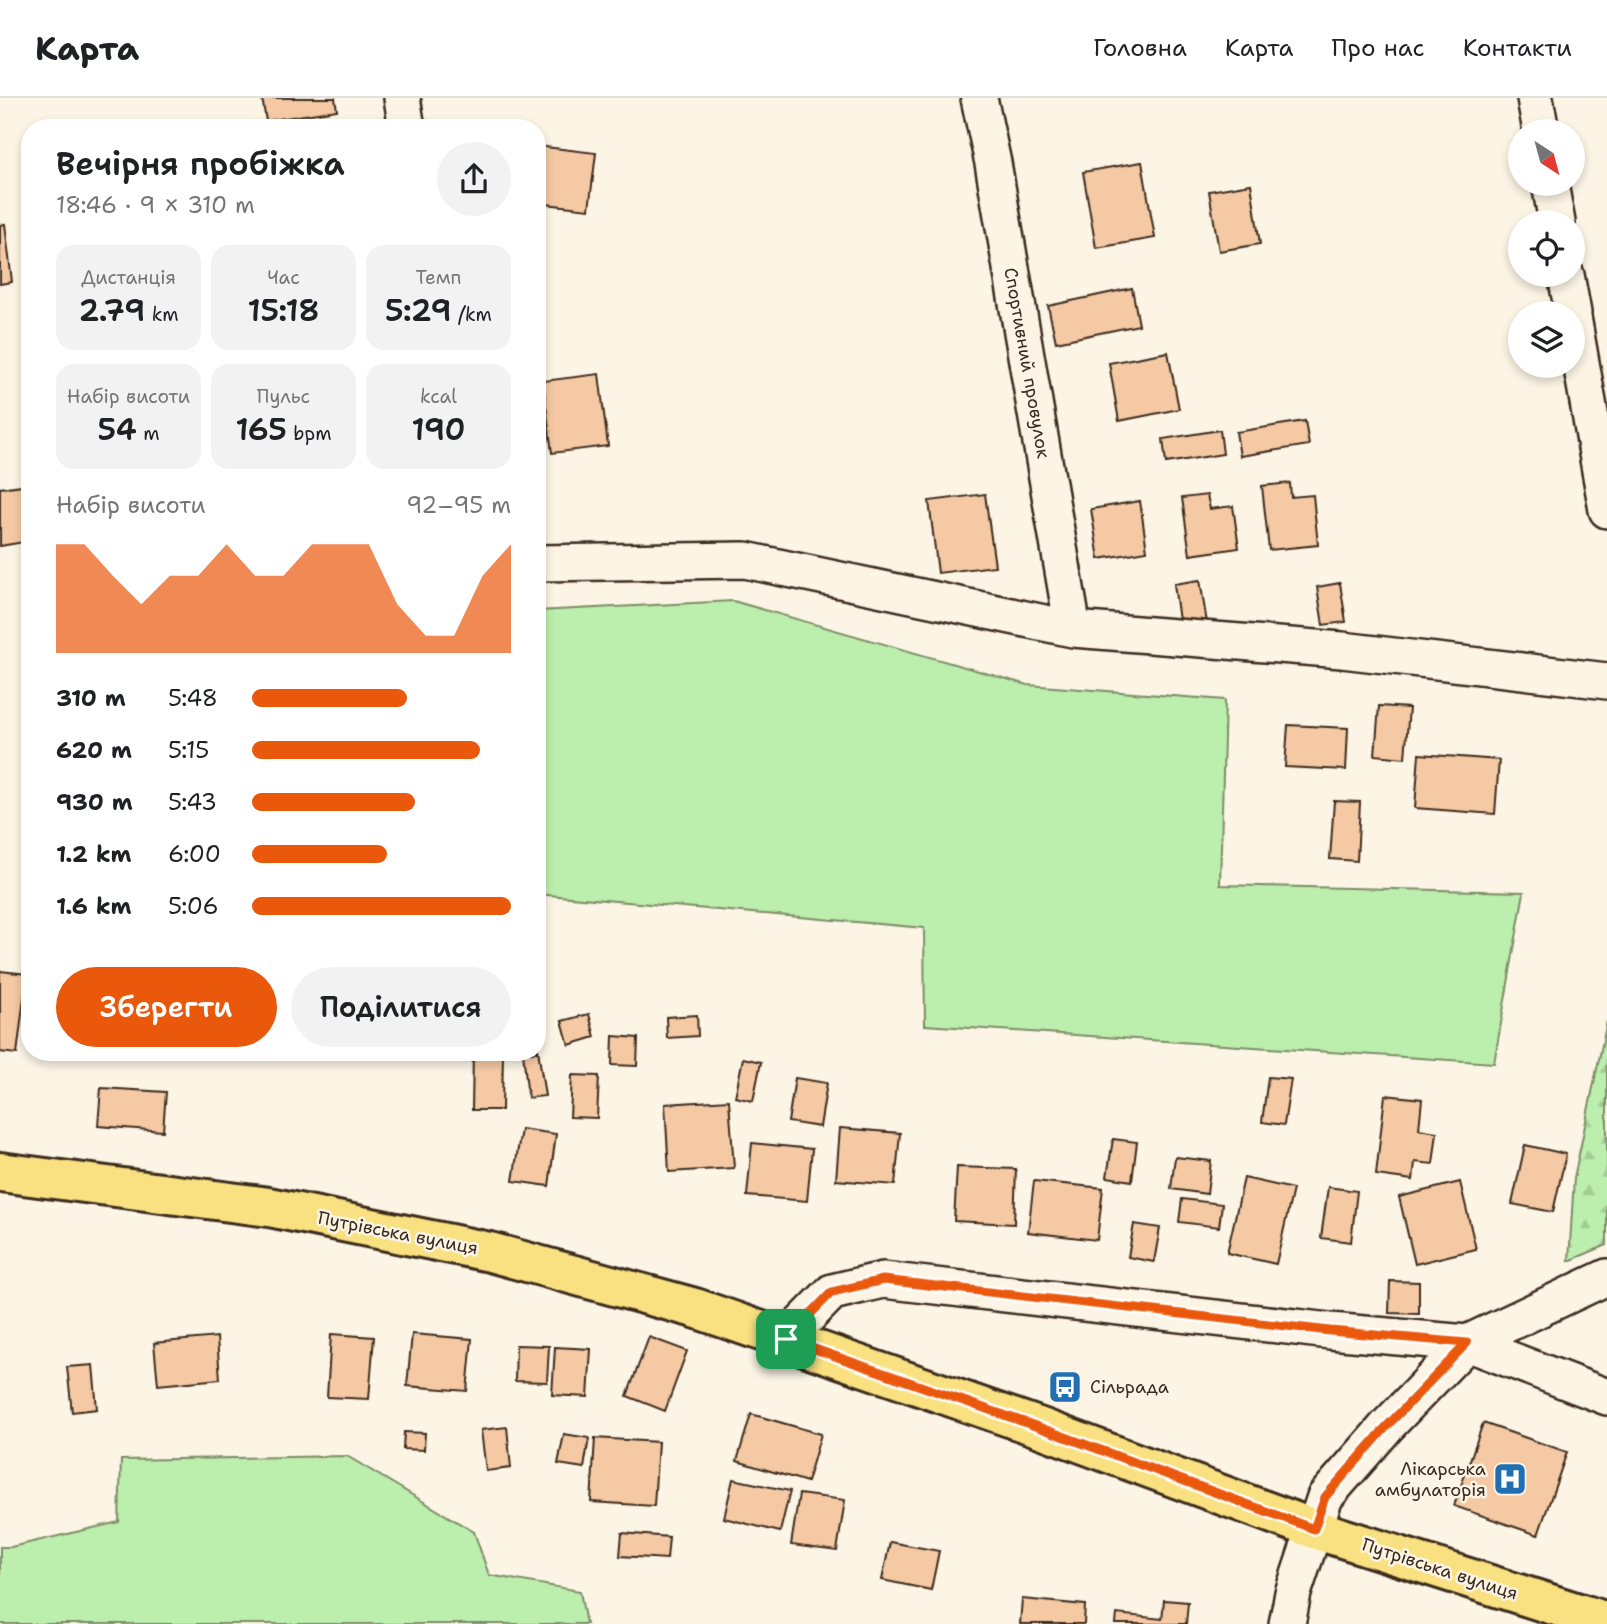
<!DOCTYPE html>
<html lang="uk">
<head>
<meta charset="utf-8">
<style>
	:root { --surface:#fff; --page:#f2f2f2; --text:#202124; --muted:#757577; --line:#e0e0e0; --accent:#ea580c }
	body { margin:0; font-family:"Shantell Sans",sans-serif; background:var(--page); color:var(--text); height:100vh; display:flex; flex-direction:column; font-size:26px; white-space:nowrap }
	* { box-sizing:border-box; margin:0 }
	p { font-size:23px; color:var(--muted) }
	.icon { flex:none; width:38px; height:38px; fill:none; stroke:currentColor; stroke-width:2; stroke-linecap:round; stroke-linejoin:round }
	.map { position:relative; flex:1; overflow:hidden }
	.details { position:absolute; left:21px; top:21px; width:525px; height:942px; display:flex; flex-direction:column; background:var(--surface); border-radius:28px; box-shadow:0 4px 10px #0003 }
	.details>* { flex:none }
	.needle { width:46px; rotate:144deg }
	.controls { position:absolute; left:1508px; top:21px; display:grid; gap:14px }
	.controls a { display:grid; place-items:center; width:77px; height:77px; border-radius:50%; background:var(--surface); box-shadow:0 4px 10px #0003; font-size:35px }
	.pin { position:absolute; display:grid; place-items:center; width:60px; height:60px; color:#fff; margin:-30px; border-radius:14px; box-shadow:0 4px 10px #0006 }
	.round { display:grid; place-items:center; flex:none; width:74px; height:74px; border-radius:37px; background:var(--page) }
	.head { display:flex; align-items:center; justify-content:space-between; height:119px; padding:0 35px }
	h1 { font-size:32px; font-weight:600; line-height:52px }
	.stats { display:grid; grid-template-columns:repeat(3,1fr); gap:10px; height:119px; padding:7px 35px }
	.stats div { display:grid; align-content:center; border-radius:18px; background:var(--page); text-align:center }
	.stats b { font-size:30px; font-weight:600 }
	.stats small { font-size:19px; font-weight:400 }
	.stats p { font-size:19px }
	.chart { height:196px; padding:14px 35px }
	.chart p { display:flex; justify-content:space-between }
	.chart svg { width:100%; height:126px; margin-top:7px; fill:var(--accent); opacity:.7 }
	.cta { display:flex; gap:14px; margin-top:auto; padding:14px 35px }
	.cta a { flex:1; height:80px; border-radius:42px; background:var(--accent); color:#fff; font-size:28px; font-weight:600; line-height:80px; text-align:center }
	.cta a+a { background:var(--page); color:var(--text) }
	ul { padding:0 35px; list-style:none; font-size:23px }
	li { display:grid; grid-template-columns:112px 84px 1fr; align-items:center; height:52px }
	li i { height:18px; border-radius:9px; background:var(--accent) }
	header { display:flex; align-items:center; gap:42px; box-sizing:border-box; height:98px; padding:0 35px; background:var(--surface); border-bottom:2px solid var(--line) }
	header strong { font-size:33px }
	nav { display:flex; gap:38px; margin-inline-start:auto; font-size:24px }
	.map>svg:first-child { display:block }
	.green { fill:#bceeae; stroke:#7c8c66; stroke-width:2 }
	.forest { fill:url(#forest-firs); stroke:#7c8c66; stroke-width:2 }
	.building { fill:#f5c9a4; stroke:#3b2a1e; stroke-width:2 }
	.lines { fill:none; stroke-linecap:round; stroke-linejoin:round }
	.minor-casing { stroke:#3b2a1e; stroke-width:40 }
	.major-casing { stroke:#3b2a1e; stroke-width:44 }
	.minor { stroke:#fcf5e5; stroke-width:35 }
	.major { stroke:#f9e181; stroke-width:38 }
	.route-casing { stroke:#fff; stroke-width:14 }
	.route { stroke:#ea580c; stroke-width:9 }
	.labels { text-anchor:middle; stroke-width:5; stroke-linejoin:round; paint-order:stroke }
	.street-label { font-size:18px; fill:#3b2a1e; stroke:#fcf5e5 }
	.poi-label { font-size:18px; fill:#3b2a1e; stroke:#fcf5e5; text-anchor:start }
</style>
</head>
<body>
<header>
<strong>Карта</strong>
<nav><a>Головна</a><a>Карта</a><a>Про нас</a><a>Контакти</a></nav>
</header>
<div class="map">
<svg width="1607" height="1526" viewBox="0 0 1607 1526">
	<defs>
		<pattern id="forest-firs" width="22" height="20" patternUnits="userSpaceOnUse" patternTransform="scale(1.75)"><rect width="22" height="20" fill="#bceeae"/><path d="M5 1l3.5 6h-7zM16 11l3.5 6h-7z" fill="#a2cc95"/></pattern>
	</defs>
	<rect width="100%" height="100%" fill="#fcf5e5"/>
	<filter id="ink" filterUnits="userSpaceOnUse"><feTurbulence type="fractalNoise" baseFrequency=".0143" numOctaves="2"/><feDisplacementMap in="SourceGraphic" scale="14" xChannelSelector="R" yChannelSelector="G"/><feConvolveMatrix kernelMatrix="1 2 1 2 8 2 1 2 1" color-interpolation-filters="sRGB"/></filter>
	<g filter="url(#ink)">
		<path class="green" d="M733 503 1028 587 1225 602 1220 787 1524 794 1494 965 925 927 924 830 537 796V513Z
			M347 1358 474 1434 489 1477 580 1493 586 1526H0V1449H11L119 1424 121 1362Z"/>
		<path class="forest" d="M1607 923V1147L1569 1163 1574 1080Z"/>
		<path class="building" d="M262 0H335L337 12 266 23Z
			M537 48 596 55 589 111 537 105Z
			M1142 64 1155 140 1096 150 1083 74Z
			M1251 86 1260 146 1219 153 1209 93Z
			M5 126 12 184 0 186V127Z
			M1132 190 1139 227 1056 244 1048 208Z
			M1168 254 1179 311 1119 323 1109 265Z
			M599 276 608 348 552 355 543 283Z
			M1305 323 1309 347 1240 358 1236 334Z
			M1220 332 1223 356 1166 365 1163 341Z
			M1290 385 1291 399 1313 397 1318 447 1269 452 1262 388Z
			M30 386V443L0 448V390Z
			M985 396 995 468 938 475 929 403Z
			M1207 397 1210 411 1233 408 1239 450 1190 457 1182 400Z
			M1140 403 1147 453 1099 461 1091 411Z
			M1200 482 1207 525 1180 530 1174 486Z
			M1340 485 1346 524 1323 527 1317 489Z
			M1379 608 1409 610 1405 660 1375 657Z
			M1288 627 1348 630 1346 672 1285 669Z
			M1419 656 1499 662 1495 716 1415 710Z
			M1334 703 1360 704 1357 763 1330 761Z
			M0 873 27 876 17 956 0 954Z
			M589 916 595 939 569 947 562 923Z
			M697 917 698 938 667 940 666 919Z
			M613 938 638 940 637 968 612 967Z
			M537 945 545 998 528 1000 523 954H537Z
			M473 954H503L502 1012H472Z
			M743 960 761 964 753 1003 735 999Z
			M572 977 599 978 597 1020 570 1019Z
			M1268 979 1291 981 1284 1027 1262 1024Z
			M795 980 827 985 820 1029 788 1024Z
			M101 990 166 994 163 1033 98 1028Z
			M1385 997 1422 1001 1419 1031 1437 1034 1433 1066 1415 1064 1413 1082 1376 1077Z
			M729 1002 734 1070 669 1074 665 1006Z
			M840 1030 900 1035 895 1087 836 1082Z
			M521 1031 556 1036 549 1088 513 1083Z
			M1113 1041 1137 1044 1132 1083 1107 1079Z
			M752 1045 812 1051 807 1103 747 1098Z
			M1525 1047 1566 1056 1553 1114 1512 1106Z
			M1175 1059 1211 1063 1207 1096 1171 1091Z
			M957 1069 1016 1071 1014 1126 954 1123Z
			M1244 1080 1293 1091 1276 1166 1227 1155Z
			M1034 1083 1103 1090 1097 1142 1028 1134Z
			M1460 1084 1476 1151 1415 1166 1399 1099Z
			M1328 1089 1357 1093 1351 1144 1321 1140Z
			M1182 1101 1222 1106 1219 1129 1179 1124Z
			M1134 1126 1160 1130 1154 1164 1128 1159Z
			M1390 1183 1419 1184V1216L1389 1215Z
			M331 1236 374 1239 369 1301 327 1299Z
			M412 1236 472 1241 467 1293 407 1288Z
			M217 1239 220 1281 158 1287 154 1245Z
			M649 1239 687 1253 665 1313 627 1298Z
			M516 1247 549 1248 547 1284 515 1283Z
			M555 1249 591 1251 588 1299 552 1297Z
			M93 1267 97 1311 72 1314 67 1269Z
			M751 1316 821 1336 807 1384 737 1363Z
			M1483 1325 1567 1354 1538 1437 1454 1408Z
			M507 1329 511 1370 486 1373 481 1332Z
			M404 1334 425 1335 424 1352 403 1351Z
			M564 1336 589 1340 584 1370 558 1366Z
			M595 1340 658 1344 654 1408 591 1404Z
			M733 1381 790 1393 780 1434 724 1420Z
			M799 1396 845 1402 837 1453 791 1447Z
			M622 1435 669 1439 667 1461 620 1458Z
			M890 1444 939 1453 931 1492 882 1482Z
			M1022 1501 1085 1507 1084 1526H1020Z
			M1164 1502 1188 1504 1186 1526H1116L1117 1516 1162 1521Z"/>
		<g class="lines">
			<defs>
				<path id="minor" d="M402 0 407 30
					M979 0 993 65 1073 531
					M1535 0 1541 33
					M1550 86 1557 124
					M1566 177 1573 215
					M1573 219 1607 412
					M537 465 745 462 1073 531 1342 552 1607 583
					M786 1241 832 1194 883 1182 1330 1233 1467 1245 1607 1299
					M1287 1526 1293 1495 1325 1399 1387 1328 1467 1245 1607 1179"/>
				<path id="major" d="M0 1074 269 1109 490 1154 695 1210 1041 1330 1314 1431 1607 1524"/>
			</defs>
			<use href="#minor" class="minor-casing"/>
			<use href="#major" class="major-casing"/>
			<use href="#minor" class="minor"/>
			<use href="#major" class="major"/>
		</g>
	</g>
	<g class="lines" filter="url(#ink)">
		<defs>
			<path id="route" d="M883 1182 1330 1233 1467 1245 1387 1328 1325 1399 1314 1431 1041 1330 786 1241 832 1194Z"/>
		</defs>
		<use href="#route" class="route-casing"/>
		<use href="#route" class="route"/>
	</g>
	<defs>
		<symbol id="bus-square" viewBox="-11 -11 22 22"><rect x="-9" y="-9" width="18" height="18" rx="4" fill="#1f6fb2" stroke="#fcf5e5"/><path d="M-5-6H5V4H4V6H2V4H-2V6H-4V4H-5ZM-3.5-4V0h7V-4ZM-3.5 1.2v1.5H-2V1.2ZM2 1.2v1.5H3.5V1.2Z" fill="#fff"/></symbol>
		<symbol id="hospital-square" viewBox="-11 -11 22 22"><rect x="-9" y="-9" width="18" height="18" rx="4" fill="#1f6fb2" stroke="#fcf5e5"/><path d="M-5-5h3v3.5h4V-5h3V5h-3V1.5h-4V5h-3Z" fill="#fff"/></symbol>
	</defs>
	<g fill-rule="evenodd">
		<use href="#bus-square" x="1046" y="1270" width="38" height="38"/>
		<use href="#hospital-square" x="1491" y="1362" width="38" height="38"/>
	</g>
	<g class="labels">
		<g class="street-label">
			<text transform="translate(1027 265) rotate(80)" y="6">Спортивний провулок</text>
			<text transform="translate(398 1135) rotate(11)" y="6">Путрівська вулиця</text>
			<text transform="translate(1440 1471) rotate(18)" y="6">Путрівська вулиця</text>
		</g>
		<g class="poi-label">
			<text x="1090" y="1295">Сільрада</text>
			<text x="1486" y="1377" text-anchor="end">Лікарська<tspan x="1486" dy="21">амбулаторія</tspan></text>
		</g>
	</g>
</svg>
<div class="controls">
<a><svg class="needle" viewBox="-14 -14 28 28"><path d="M0-13l5 13h-10z" fill="#e53935"/><path d="M0 13l5-13h-10z" fill="#757577"/></svg></a>
<a><svg class="icon" aria-label="locate" viewBox="0 0 24 24"><circle cx="12" cy="12" r="6"/><path d="M12 2v4M12 18v4M2 12h4M18 12h4"/></svg></a>
<a><svg class="icon" aria-label="layers" viewBox="0 0 24 24"><path d="M12 4l9 5-9 5-9-5zM3 14l9 5 9-5"/></svg></a>
</div>
<div class="pin" style="left:786px;top:1241px;background:#1e9e55"><svg class="icon" aria-label="arrive" viewBox="0 0 24 24"><path d="M6 21V4h12l-3 4 3 4H6"/></svg></div>
<section class="details">
<div class="head"><div><h1>Вечірня пробіжка</h1><p>18:46 · 9 × 310 m</p></div><a class="round"><svg class="icon" aria-label="share" viewBox="0 0 24 24"><path d="M12 15V3M7 8l5-5 5 5M5 13v7h14v-7"/></svg></a></div>
<div class="stats">
<div><p>Дистанція</p><b>2.79<small> km</small></b></div>
<div><p>Час</p><b>15:18</b></div>
<div><p>Темп</p><b>5:29<small> /km</small></b></div>
</div>
<div class="stats">
<div><p>Набір висоти</p><b>54<small> m</small></b></div>
<div><p>Пульс</p><b>165<small> bpm</small></b></div>
<div><p>kcal</p><b>190</b></div>
</div>
<div class="chart"><p><span>Набір висоти</span>92–95 m</p>
<svg viewBox="0 0 160 44" preserveAspectRatio="none"><path d="M0 44V6L10 6L20 17L30 27L40 17L50 17L60 6L70 17L80 17L90 6L100 6L110 6L120 27L130 38L140 38L150 17L160 6V44z"/></svg>
</div>
<ul>
<li><b>310 m</b>5:48<i style="width:60%"></i></li>
<li><b>620 m</b>5:15<i style="width:88%"></i></li>
<li><b>930 m</b>5:43<i style="width:63%"></i></li>
<li><b>1.2 km</b>6:00<i style="width:52%"></i></li>
<li><b>1.6 km</b>5:06<i style="width:100%"></i></li>
</ul>
<div class="cta"><a>Зберегти</a><a>Поділитися</a></div>
</section>
</div>
</body>
</html>
